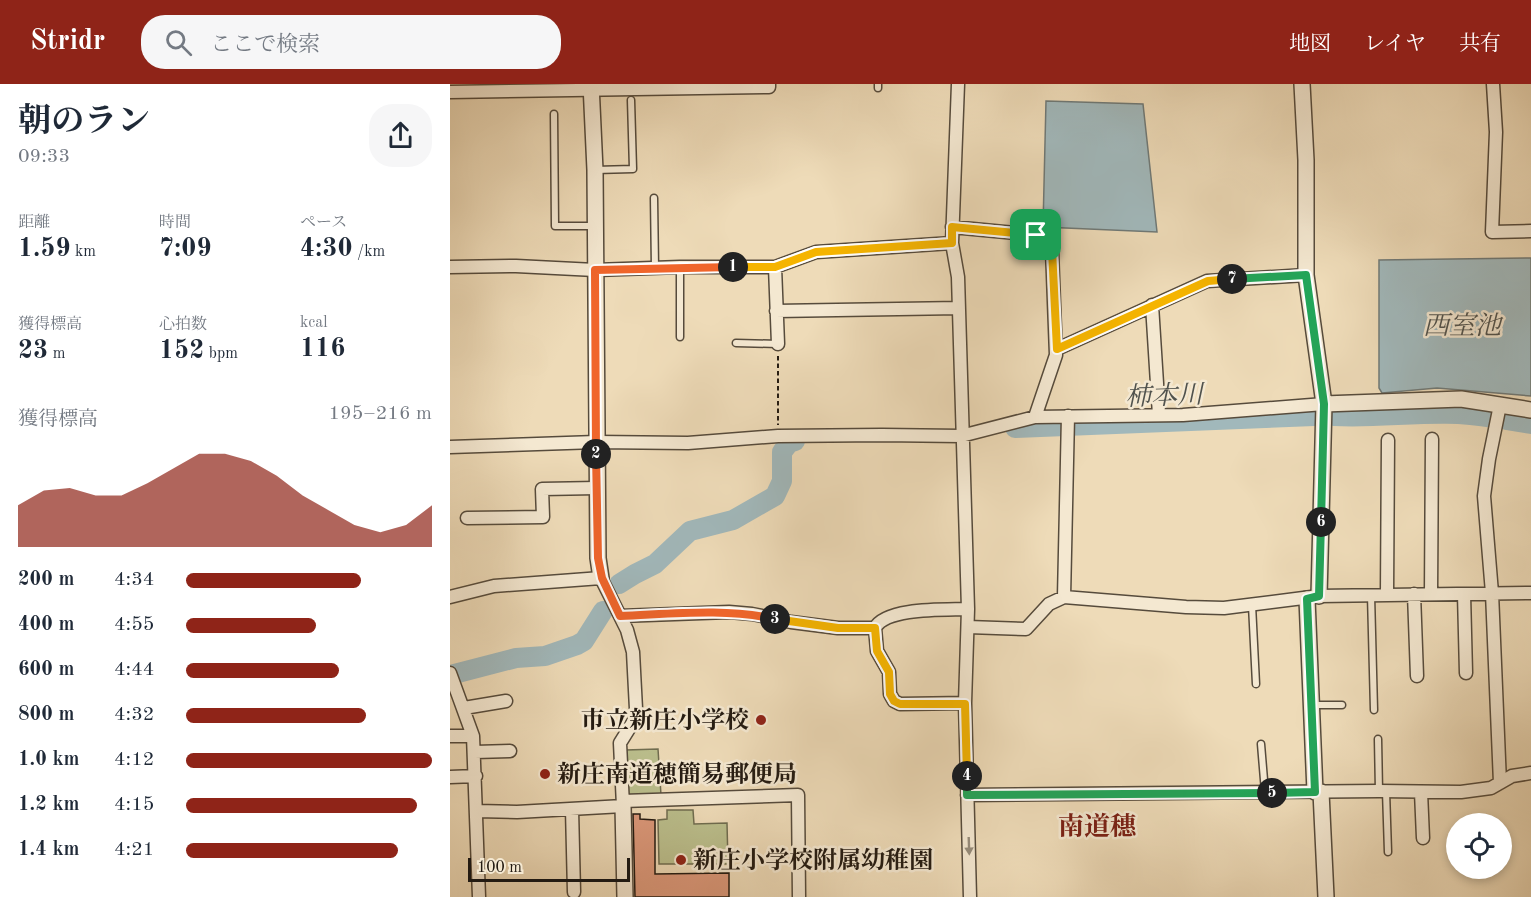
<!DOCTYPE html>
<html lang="ja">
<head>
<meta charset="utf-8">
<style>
	:root { --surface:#fff; --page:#f6f6f7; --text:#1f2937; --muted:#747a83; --accent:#8f2418 }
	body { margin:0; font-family:"Old Standard TT","Noto Serif JP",serif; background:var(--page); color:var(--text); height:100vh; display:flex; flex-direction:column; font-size:22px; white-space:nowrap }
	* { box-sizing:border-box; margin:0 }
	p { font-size:20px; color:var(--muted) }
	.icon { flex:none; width:33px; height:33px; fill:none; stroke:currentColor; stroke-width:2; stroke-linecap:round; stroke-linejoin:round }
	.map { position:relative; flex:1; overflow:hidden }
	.panel { display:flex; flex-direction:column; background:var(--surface); width:450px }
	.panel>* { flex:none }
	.tools { position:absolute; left:996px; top:729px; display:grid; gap:12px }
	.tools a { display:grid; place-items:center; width:66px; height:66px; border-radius:50%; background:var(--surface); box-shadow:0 3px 9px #0003; font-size:30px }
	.scale { position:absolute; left:18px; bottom:15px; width:162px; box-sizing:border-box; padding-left:6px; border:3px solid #241b12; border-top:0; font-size:16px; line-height:21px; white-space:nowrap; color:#241b12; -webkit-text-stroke:4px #f4e8d1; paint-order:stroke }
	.pin { position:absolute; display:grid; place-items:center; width:51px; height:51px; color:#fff; margin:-26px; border-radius:12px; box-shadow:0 3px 9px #0006 }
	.km { position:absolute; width:30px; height:30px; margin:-15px; border-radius:50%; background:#222; color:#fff; font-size:16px; line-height:30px; text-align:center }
	.round { display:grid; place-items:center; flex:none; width:63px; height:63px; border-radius:24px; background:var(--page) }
	.summary { display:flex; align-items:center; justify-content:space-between; height:102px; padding:0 18px }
	h1 { font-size:33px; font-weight:700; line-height:45px }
	.stats { display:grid; grid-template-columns:repeat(3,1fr); gap:9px; height:102px; padding:6px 18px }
	.stats div { display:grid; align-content:center }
	.stats b { font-size:26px; font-weight:700 }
	.stats small { font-size:16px; font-weight:400 }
	.stats p { font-size:16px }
	.chart { height:168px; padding:12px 18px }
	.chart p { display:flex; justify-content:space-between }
	.chart svg { width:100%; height:108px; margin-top:6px; fill:var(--accent); opacity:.7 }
	ul { padding:0 18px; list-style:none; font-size:20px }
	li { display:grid; grid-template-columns:96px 72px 1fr; align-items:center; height:45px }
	li i { height:15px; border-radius:8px; background:var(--accent) }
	header { display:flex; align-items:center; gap:36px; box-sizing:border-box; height:84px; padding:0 30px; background:var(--accent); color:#fff }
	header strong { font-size:28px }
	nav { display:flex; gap:33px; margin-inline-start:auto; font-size:21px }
	.search { width:420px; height:54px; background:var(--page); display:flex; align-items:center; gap:15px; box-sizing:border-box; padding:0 21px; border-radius:24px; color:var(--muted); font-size:22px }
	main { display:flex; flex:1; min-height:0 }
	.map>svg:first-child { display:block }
	.green { fill:#bbbf8d; stroke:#706d50; stroke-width:1.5 }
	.water { fill:#a1b8bb; stroke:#6f7977; stroke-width:1.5 }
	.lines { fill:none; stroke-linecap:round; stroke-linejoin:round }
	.river { stroke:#a1b8bb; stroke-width:20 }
	.building { fill:#db987a; stroke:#241b12; stroke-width:1.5 }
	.service-casing { stroke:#564b3c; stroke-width:9 }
	.minor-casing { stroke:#564b3c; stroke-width:15 }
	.tertiary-casing { stroke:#564b3c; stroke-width:18 }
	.path { stroke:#241b12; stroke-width:2; stroke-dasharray:4.5 3; stroke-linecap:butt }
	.service { stroke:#f4e8d1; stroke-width:6 }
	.minor { stroke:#f4e8d1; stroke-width:12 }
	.tertiary { stroke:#f4e8d1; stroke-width:15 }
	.oneway { fill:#968c7b }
	.split-1-casing { stroke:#fff; stroke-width:12 }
	.split-2-casing { stroke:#fff; stroke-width:12 }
	.split-3-casing { stroke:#fff; stroke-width:12 }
	.split-4-casing { stroke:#fff; stroke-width:12 }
	.split-5-casing { stroke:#fff; stroke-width:12 }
	.split-6-casing { stroke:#fff; stroke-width:12 }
	.split-7-casing { stroke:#fff; stroke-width:12 }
	.split-8-casing { stroke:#fff; stroke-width:12 }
	.split-1 { stroke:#f5b400; stroke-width:8 }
	.split-2 { stroke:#f0652b; stroke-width:8 }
	.split-3 { stroke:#f0652b; stroke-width:8 }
	.split-4 { stroke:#f5b400; stroke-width:8 }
	.split-5 { stroke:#22a559; stroke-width:8 }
	.split-6 { stroke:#22a559; stroke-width:8 }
	.split-7 { stroke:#22a559; stroke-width:8 }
	.split-8 { stroke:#f5b400; stroke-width:8 }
	.poi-dot { fill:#8f2418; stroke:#f4e8d1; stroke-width:2 }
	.labels { text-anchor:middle; stroke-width:5; stroke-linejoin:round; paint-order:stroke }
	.poi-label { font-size:24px; font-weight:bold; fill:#241b12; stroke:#f4e8d1; text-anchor:start }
	.water-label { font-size:26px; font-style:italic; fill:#50524d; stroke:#f4e8d1 }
	.neighbourhood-label { font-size:26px; font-weight:bold; fill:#7a1f14; stroke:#f4e8d1 }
</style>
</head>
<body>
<header>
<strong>Stridr</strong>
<div class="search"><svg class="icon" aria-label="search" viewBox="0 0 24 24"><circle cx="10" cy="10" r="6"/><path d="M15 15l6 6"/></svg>ここで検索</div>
<nav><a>地図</a><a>レイヤ</a><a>共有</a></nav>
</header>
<main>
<section class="panel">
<div class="summary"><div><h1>朝のラン</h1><p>09:33</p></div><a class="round"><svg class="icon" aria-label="share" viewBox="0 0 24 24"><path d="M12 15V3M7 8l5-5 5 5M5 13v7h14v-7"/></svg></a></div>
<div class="stats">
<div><p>距離</p><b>1.59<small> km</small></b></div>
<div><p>時間</p><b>7:09</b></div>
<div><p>ペース</p><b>4:30<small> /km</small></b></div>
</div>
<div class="stats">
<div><p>獲得標高</p><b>23<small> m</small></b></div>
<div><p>心拍数</p><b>152<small> bpm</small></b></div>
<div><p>kcal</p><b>116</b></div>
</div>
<div class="chart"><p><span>獲得標高</span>195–216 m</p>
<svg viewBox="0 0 160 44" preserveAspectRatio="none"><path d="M0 44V27L10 21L20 20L30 23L40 23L50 18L60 12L70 6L80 6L90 9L100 15L110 23L120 29L130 35L140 38L150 35L160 27V44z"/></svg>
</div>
<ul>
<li><b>200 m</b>4:34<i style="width:71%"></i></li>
<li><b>400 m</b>4:55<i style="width:53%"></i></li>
<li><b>600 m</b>4:44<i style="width:62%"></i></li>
<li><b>800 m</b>4:32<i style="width:73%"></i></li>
<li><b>1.0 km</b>4:12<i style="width:100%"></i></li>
<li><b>1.2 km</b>4:15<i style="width:94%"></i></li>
<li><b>1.4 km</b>4:21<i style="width:86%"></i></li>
</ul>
</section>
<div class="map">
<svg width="1081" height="813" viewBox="0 0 1081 813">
	<rect width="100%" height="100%" fill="#eedbb8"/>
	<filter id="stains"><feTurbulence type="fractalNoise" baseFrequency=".00333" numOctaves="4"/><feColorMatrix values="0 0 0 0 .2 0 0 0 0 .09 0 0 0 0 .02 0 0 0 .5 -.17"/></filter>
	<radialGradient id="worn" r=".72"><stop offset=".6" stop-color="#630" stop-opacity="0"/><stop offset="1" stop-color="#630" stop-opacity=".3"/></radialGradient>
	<path class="green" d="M208 665 211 711H178L176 666Z
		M217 726H243L244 740 277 739 278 780H209L208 736 217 735Z"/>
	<path class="water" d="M596 17 693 20 707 148 593 143Z
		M1081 174V312L987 304 932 309 929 304V176Z"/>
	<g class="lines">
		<path class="river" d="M884 332C936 335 991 324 1043 334
			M1056 336 1081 340
			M565 344 864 332
			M169 500 185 490 205 480 240 447 283 436 325 412 332 397V368L339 359 345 357
			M0 591 66 574 95 572 127 561 134 557 153 527"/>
	</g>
	<path class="building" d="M183 730H190V735L205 736V790L279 789V813H185Z"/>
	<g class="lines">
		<defs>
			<path id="service" d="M428 0V4
				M104 30 105 142H144
				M145 86 183 85 181 16
				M204 114 205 184
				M230 183V253
				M286 259 328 260
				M921 511 924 626
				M802 521 806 600
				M862 621H892
				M928 655 929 707
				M811 660 815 708
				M936 707 938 768"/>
			<path id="minor" d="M508 0 502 159 508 193 518 525 515 619 520 813
				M1043 0 1046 48 1042 148 1081 147
				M0 8 319 3V0
				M502 143 587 151 602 166 606 271 585 333
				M0 183 66 182 145 186 230 183H325L366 168 502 159
				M325 183 328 260
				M702 221 709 331
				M326 227 509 224
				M607 265 757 197 856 191
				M1050 321 1039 375 1034 412 1042 509 1050 699
				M0 363 146 358 238 359 328 352 432 351 511 352 585 333 733 331 874 320
				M17 434 93 433 92 405 147 404
				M937 510 938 356
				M964 510 967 592
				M981 510 982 355
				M1014 510 1016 589
				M0 513 44 502 151 494 177 546 183 568 186 625 185 635 170 659 173 722 67 728 27 727
				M614 513 618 332
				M170 532 279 528 302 530 341 538 388 544H425L427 567 439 588 440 610 444 617 450 620 515 619
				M518 543 576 545 599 520 614 513 736 523 774 524 869 512 1081 509
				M425 544C436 523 496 526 518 525
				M0 589 23 652 29 813
				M14 624 56 617
				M0 652H23
				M25 668 60 667
				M0 693 26 692
				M971 708 973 754
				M517 711 929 707 1011 708 1041 704 1062 692 1081 689
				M173 717 348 711 349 813
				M122 725 124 808"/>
			<path id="tertiary" d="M141 0 145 86 148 474 151 494
				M852 0 856 76V191L874 320 869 512
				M874 320 1011 315 1081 326
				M857 515 865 708
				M871 708 876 813
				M173 722 175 813"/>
		</defs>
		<use href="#service" class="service-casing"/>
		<use href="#minor" class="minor-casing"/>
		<use href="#tertiary" class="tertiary-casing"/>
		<path class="path" d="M328 272V341"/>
		<use href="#service" class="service"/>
		<use href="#minor" class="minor"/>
		<use href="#tertiary" class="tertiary"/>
	</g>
	<defs><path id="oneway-solid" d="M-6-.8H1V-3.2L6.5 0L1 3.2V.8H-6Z" transform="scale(1.5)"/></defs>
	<use class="oneway" href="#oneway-solid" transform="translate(519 762) rotate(88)"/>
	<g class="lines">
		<defs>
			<path id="split-1" d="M283 183H325L366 168 502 159V143L586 151"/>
			<path id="split-2" d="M146 370 145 186 283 183"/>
			<path id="split-3" d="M146 370 148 474 152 494 170 532C222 530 275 524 325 535"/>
			<path id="split-4" d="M325 535 388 544H425L427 567 439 588 440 610 444 617 450 620H515L517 692"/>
			<path id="split-5" d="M517 692V711L822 709"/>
			<path id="split-6" d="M822 709 865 708 857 515 869 512 871 438"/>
			<path id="split-7" d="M782 195 856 191 874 320 871 438"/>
			<path id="split-8" d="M586 151 596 158 602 166 607 265 758 197 782 195"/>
		</defs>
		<use href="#split-1" class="split-1-casing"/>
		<use href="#split-2" class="split-2-casing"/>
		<use href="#split-3" class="split-3-casing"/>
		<use href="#split-4" class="split-4-casing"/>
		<use href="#split-5" class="split-5-casing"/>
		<use href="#split-6" class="split-6-casing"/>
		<use href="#split-7" class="split-7-casing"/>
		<use href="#split-8" class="split-8-casing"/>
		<use href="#split-1" class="split-1"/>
		<use href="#split-2" class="split-2"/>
		<use href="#split-3" class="split-3"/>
		<use href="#split-4" class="split-4"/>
		<use href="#split-5" class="split-5"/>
		<use href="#split-6" class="split-6"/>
		<use href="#split-7" class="split-7"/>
		<use href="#split-8" class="split-8"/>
	</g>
	<g class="poi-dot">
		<circle cx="311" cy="636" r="6"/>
		<circle cx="95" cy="690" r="6"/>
		<circle cx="231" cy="776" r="6"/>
	</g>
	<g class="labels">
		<g class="poi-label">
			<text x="299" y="644" text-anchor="end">市立新庄小学校</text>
			<text x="107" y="698">新庄南道穂簡易郵便局</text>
			<text x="243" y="784">新庄小学校附属幼稚園</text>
		</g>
		<g class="water-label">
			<text x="1012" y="250">西室池</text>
			<text transform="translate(714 311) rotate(-2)" y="9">柿本川</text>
		</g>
		<g class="neighbourhood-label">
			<text x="647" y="751">南道穗</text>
		</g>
	</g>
	<rect width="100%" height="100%" filter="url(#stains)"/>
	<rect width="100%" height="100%" fill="url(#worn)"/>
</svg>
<div class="tools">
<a><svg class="icon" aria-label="locate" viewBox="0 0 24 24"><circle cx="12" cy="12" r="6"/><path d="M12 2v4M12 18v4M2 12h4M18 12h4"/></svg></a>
</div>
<div class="scale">100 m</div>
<div class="pin" style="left:586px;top:151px;background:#1e9e55"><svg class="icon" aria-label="arrive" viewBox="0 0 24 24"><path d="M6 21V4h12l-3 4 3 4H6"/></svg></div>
<b class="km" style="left:283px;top:183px">1</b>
<b class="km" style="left:146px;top:370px">2</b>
<b class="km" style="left:325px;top:535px">3</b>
<b class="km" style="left:517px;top:692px">4</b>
<b class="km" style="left:822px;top:709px">5</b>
<b class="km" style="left:871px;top:438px">6</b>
<b class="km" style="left:782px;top:195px">7</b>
</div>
</main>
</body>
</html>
